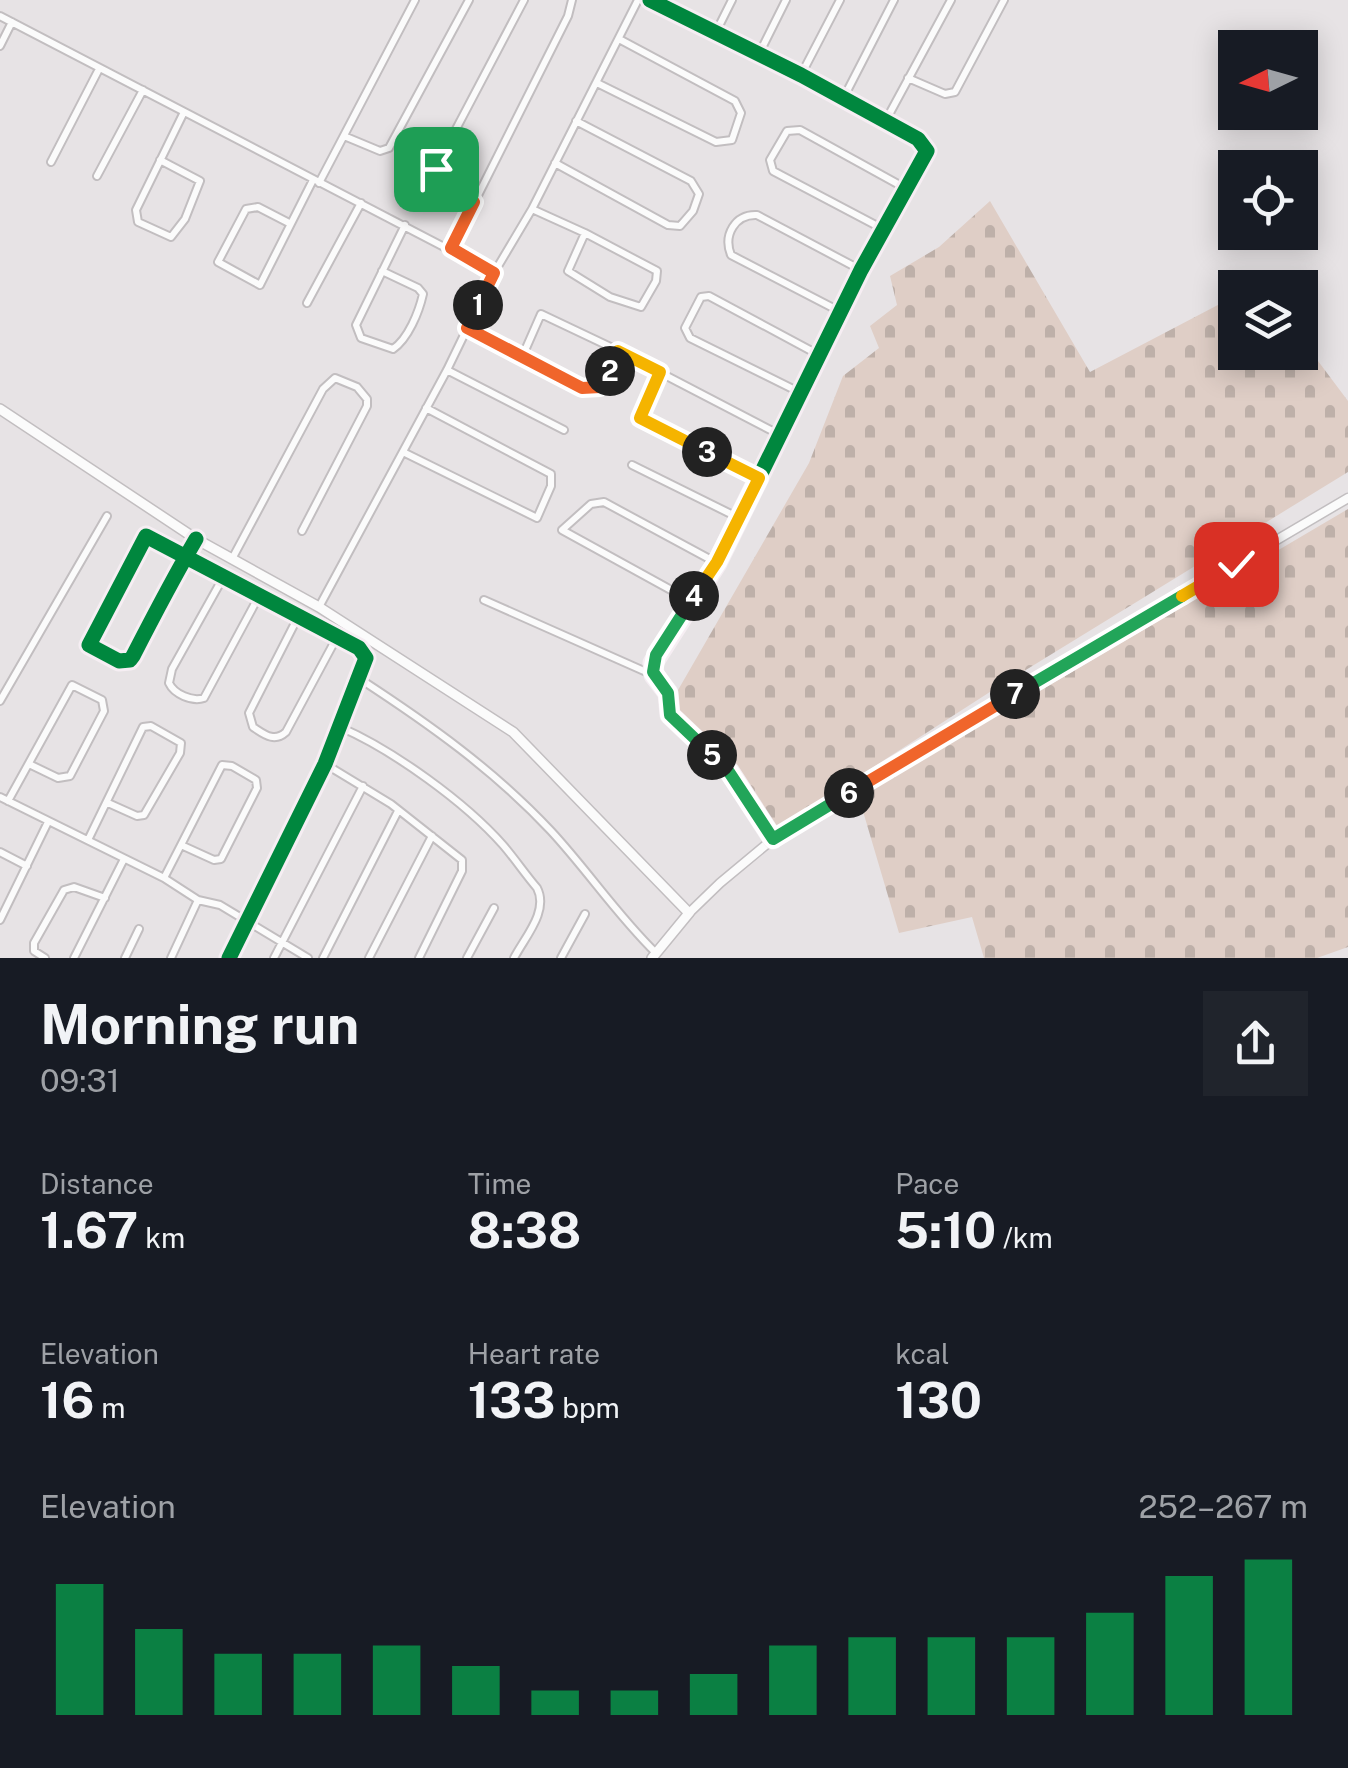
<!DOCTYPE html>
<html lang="en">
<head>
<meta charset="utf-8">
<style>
	:root { --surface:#171b24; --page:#20242c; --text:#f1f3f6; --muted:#9ea1a6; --accent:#0b8043 }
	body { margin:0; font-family:"Public Sans",sans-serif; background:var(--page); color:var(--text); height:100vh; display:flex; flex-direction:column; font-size:38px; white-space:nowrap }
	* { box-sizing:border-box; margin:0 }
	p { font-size:32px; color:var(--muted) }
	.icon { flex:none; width:55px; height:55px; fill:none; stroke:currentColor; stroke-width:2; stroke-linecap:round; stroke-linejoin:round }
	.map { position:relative; height:958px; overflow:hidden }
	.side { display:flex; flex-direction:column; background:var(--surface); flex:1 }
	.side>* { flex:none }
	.needle { width:65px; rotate:265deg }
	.tools { position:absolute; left:1218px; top:30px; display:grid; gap:20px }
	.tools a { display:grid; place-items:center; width:100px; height:100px; border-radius:0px; background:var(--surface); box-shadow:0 5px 25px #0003; font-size:50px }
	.pin { position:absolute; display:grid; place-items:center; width:85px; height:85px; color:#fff; margin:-42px; border-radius:20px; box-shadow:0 5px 15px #0006 }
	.km { position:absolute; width:50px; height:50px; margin:-25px; border-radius:50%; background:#222; color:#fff; font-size:28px; line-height:50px; text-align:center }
	.round { display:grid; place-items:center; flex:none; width:105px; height:105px; border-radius:0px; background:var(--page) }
	.headline { display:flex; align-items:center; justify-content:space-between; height:170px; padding:0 40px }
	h1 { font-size:55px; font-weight:700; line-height:75px }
	.stats { display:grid; grid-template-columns:repeat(3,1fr); gap:15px; height:170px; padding:10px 40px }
	.stats div { display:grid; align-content:center }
	.stats b { font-size:50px; font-weight:700 }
	.stats small { font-size:28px; font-weight:400 }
	.stats p { font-size:28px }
	.chart { height:280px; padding:20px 40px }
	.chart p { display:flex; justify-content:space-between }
	.chart svg { width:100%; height:180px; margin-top:10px; stroke:var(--accent); stroke-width:6 }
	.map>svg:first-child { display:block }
	.cemetery { fill:url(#cemetery-stones) }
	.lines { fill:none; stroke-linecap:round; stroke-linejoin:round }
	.minor-casing { stroke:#c2bec0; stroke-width:10 }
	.tertiary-casing { stroke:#c2bec0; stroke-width:11 }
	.secondary-casing { stroke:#c2bec0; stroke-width:12 }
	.minor { stroke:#fbfbfb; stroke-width:6 }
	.tertiary { stroke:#fbfbfb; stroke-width:8 }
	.secondary { stroke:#fbfbfb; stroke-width:9 }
	.cycleway-casing { stroke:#f6eef3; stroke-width:21 }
	.cycleway { stroke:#00873e; stroke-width:15 }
	.split-1-casing { stroke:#fff; stroke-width:20 }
	.split-2-casing { stroke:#fff; stroke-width:20 }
	.split-3-casing { stroke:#fff; stroke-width:20 }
	.split-4-casing { stroke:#fff; stroke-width:20 }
	.split-5-casing { stroke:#fff; stroke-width:20 }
	.split-6-casing { stroke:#fff; stroke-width:20 }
	.split-7-casing { stroke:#fff; stroke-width:20 }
	.split-8-casing { stroke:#fff; stroke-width:20 }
	.split-9-casing { stroke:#fff; stroke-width:20 }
	.split-1 { stroke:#f0652b; stroke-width:12 }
	.split-2 { stroke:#f0652b; stroke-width:12 }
	.split-3 { stroke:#f5b400; stroke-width:12 }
	.split-4 { stroke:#f5b400; stroke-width:12 }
	.split-5 { stroke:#22a559; stroke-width:12 }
	.split-6 { stroke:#22a559; stroke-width:12 }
	.split-7 { stroke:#f0652b; stroke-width:12 }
	.split-8 { stroke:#22a559; stroke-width:12 }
	.split-9 { stroke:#f5b400; stroke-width:12 }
</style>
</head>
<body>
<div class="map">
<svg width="1348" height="958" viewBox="0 0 1348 958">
	<defs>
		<pattern id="cemetery-stones" width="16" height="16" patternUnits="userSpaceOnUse" patternTransform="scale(2.5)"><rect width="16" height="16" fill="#dfcec6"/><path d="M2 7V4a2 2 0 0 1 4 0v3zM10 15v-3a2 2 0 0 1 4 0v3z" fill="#beb0a9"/></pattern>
	</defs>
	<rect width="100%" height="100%" fill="#e7e3e5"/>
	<path class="cemetery" d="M990 201 1090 372 1235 296V352H1300V337L1348 401V472L993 690 777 829 741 777 673 712 674 697 809 463 843 376 879 348 870 326 897 305 890 276 939 247Z
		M1348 509V947L1317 958H984L972 917 899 933 857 791 999 715Z"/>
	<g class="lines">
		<defs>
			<path id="minor" d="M650 0 801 75 918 139 927 151 861 270 717 563 653 663 654 675 668 693 670 715 729 771 773 839
				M0 16 494 273
				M716 32 732 0
				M0 46 12 22
				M759 54 786 0
				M801 75 840 0
				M908 78 945 94 955 92 1004 0
				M597 83 716 142 732 140 741 113 735 101 619 39
				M843 99 894 0
				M885 122 951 0
				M344 136 380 151 389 148 469 0
				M160 160 200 181 185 219 171 237 138 222 136 210 184 112
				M51 162 99 69
				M555 163 668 225 680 226 693 211 699 194 691 181 576 121
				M97 176 143 90
				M319 183 415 0
				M474 202 439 184 435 169 524 0
				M532 209 585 233 657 271 656 281 641 307 610 297 568 271 585 233
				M289 223 258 207 246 209 218 262 260 285 313 180
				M883 229 773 171 770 160 787 131 800 130 905 188
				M451 249 568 16 572 0
				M382 271 418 288 423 294C419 312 408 339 393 349L361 338 356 325 405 225
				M307 303 361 203
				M841 312 731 255C723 235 735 214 757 215L861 270
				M467 328 588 390 604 382 619 351 541 314 523 355
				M619 351 659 372
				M447 370 564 430
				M801 393 690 338 685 328 701 297 709 296 819 355
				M403 452 537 518 551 486V474L426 408
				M632 465 739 518
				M759 478 640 418 659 372 782 436
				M196 539C174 577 153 617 133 656L130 660 119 661 89 645 146 536 359 648 366 658 325 764 229 958
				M232 559 323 389 335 378 357 387 367 399V406L302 531
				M224 576 172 669 169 683C174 694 192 702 204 698L259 596
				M484 600 653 675
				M691 601 562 530 591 504 604 502 717 563
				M319 607 447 370 494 273 532 209 638 0
				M298 617 249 713 253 727C264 734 274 743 286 732L337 637
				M360 679C429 724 494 770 551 831 588 871 617 915 656 953
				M0 701 107 516
				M340 727C393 750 465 802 503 845 515 859 525 874 537 888 549 911 525 937 514 958
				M325 764 391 804 462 860V871L419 958
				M0 797 164 878 198 900 220 905 308 958
				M8 801 72 685 102 700 104 711 70 776 58 778 29 764
				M88 840 143 727 151 726 181 743 180 753 144 815 137 816 108 803
				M0 852 27 866
				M164 878 222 765 232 766 256 780 257 788 221 859 214 860 181 845
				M0 920 48 822
				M45 958 34 951V943L64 890 74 887 105 898
				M74 958 124 859
				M125 958 139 929
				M171 958 198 900
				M274 958 363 786
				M323 958 398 811
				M369 958 432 836
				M467 958 494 908
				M561 958 585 914"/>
			<path id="tertiary" d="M689 913 720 883 773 839 897 763 1348 498"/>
			<path id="secondary" d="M0 409 196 539 319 607 513 732 689 913 652 958"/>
		</defs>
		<use href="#minor" class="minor-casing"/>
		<use href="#tertiary" class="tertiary-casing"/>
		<use href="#secondary" class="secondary-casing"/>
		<use href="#minor" class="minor"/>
		<use href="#tertiary" class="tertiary"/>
		<use href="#secondary" class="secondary"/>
		<defs>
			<path id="cycleway" d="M650 0 801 75 918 139 927 151 861 270 717 563 653 663 654 675 668 693 670 715 729 771 773 839
				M196 539C174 577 153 617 133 656L130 660 119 661 89 645 146 536 359 648 366 658 325 764 229 958"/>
		</defs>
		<use href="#cycleway" class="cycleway-casing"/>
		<use href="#cycleway" class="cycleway"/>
	</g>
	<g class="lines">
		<defs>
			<path id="split-1" d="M436 169 439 184 474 202 451 248 494 273 478 305"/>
			<path id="split-2" d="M478 305 467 328 582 388 600 387 610 371"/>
			<path id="split-3" d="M610 371 618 351 660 372 640 418 707 452"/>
			<path id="split-4" d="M694 596 717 562 759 478 707 452"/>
			<path id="split-5" d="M694 596 656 655 653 672 668 693 670 715 712 755"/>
			<path id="split-6" d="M712 755 729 772 773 839 849 793"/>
			<path id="split-7" d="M849 793 1015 694"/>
			<path id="split-8" d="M1015 694 1182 596"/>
			<path id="split-9" d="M1182 596 1236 564"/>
		</defs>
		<use href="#split-1" class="split-1-casing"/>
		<use href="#split-2" class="split-2-casing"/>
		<use href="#split-3" class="split-3-casing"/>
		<use href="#split-4" class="split-4-casing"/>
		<use href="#split-5" class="split-5-casing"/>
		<use href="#split-6" class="split-6-casing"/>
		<use href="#split-7" class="split-7-casing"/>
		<use href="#split-8" class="split-8-casing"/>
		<use href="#split-9" class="split-9-casing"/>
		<use href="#split-1" class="split-1"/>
		<use href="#split-2" class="split-2"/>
		<use href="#split-3" class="split-3"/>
		<use href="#split-4" class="split-4"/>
		<use href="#split-5" class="split-5"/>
		<use href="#split-6" class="split-6"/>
		<use href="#split-7" class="split-7"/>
		<use href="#split-8" class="split-8"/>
		<use href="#split-9" class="split-9"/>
	</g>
</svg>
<div class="tools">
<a><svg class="needle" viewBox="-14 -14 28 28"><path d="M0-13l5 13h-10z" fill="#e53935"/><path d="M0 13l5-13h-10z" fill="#9ea1a6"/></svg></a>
<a><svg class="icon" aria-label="locate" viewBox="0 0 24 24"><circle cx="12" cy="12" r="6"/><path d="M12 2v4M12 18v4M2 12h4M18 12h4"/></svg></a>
<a><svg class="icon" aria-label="layers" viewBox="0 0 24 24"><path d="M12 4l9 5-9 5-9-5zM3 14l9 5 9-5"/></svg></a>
</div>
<div class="pin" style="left:436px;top:169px;background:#1e9e55"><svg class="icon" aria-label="arrive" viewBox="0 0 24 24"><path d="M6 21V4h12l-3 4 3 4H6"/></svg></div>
<div class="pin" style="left:1236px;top:564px;background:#d93025"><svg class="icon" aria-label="check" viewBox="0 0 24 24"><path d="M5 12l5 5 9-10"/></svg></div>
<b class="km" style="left:478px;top:305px">1</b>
<b class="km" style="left:610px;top:371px">2</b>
<b class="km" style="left:707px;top:452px">3</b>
<b class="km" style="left:694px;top:596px">4</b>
<b class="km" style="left:712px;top:755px">5</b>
<b class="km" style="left:849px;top:793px">6</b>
<b class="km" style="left:1015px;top:694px">7</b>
</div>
<section class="side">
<div class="headline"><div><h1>Morning run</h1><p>09:31</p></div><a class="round"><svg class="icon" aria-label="share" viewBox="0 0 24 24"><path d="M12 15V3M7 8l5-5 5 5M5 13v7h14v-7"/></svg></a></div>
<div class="stats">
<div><p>Distance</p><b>1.67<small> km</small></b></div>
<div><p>Time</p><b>8:38</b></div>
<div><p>Pace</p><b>5:10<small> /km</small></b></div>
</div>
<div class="stats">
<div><p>Elevation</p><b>16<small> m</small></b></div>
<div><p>Heart rate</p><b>133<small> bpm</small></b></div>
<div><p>kcal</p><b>130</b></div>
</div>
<div class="chart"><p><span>Elevation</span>252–267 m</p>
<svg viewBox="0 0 160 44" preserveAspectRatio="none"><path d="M5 44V12M15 44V23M25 44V29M35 44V29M45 44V27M55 44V32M65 44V38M75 44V38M85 44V34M95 44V27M105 44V25M115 44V25M125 44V25M135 44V19M145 44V10M155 44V6"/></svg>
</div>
</section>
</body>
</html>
